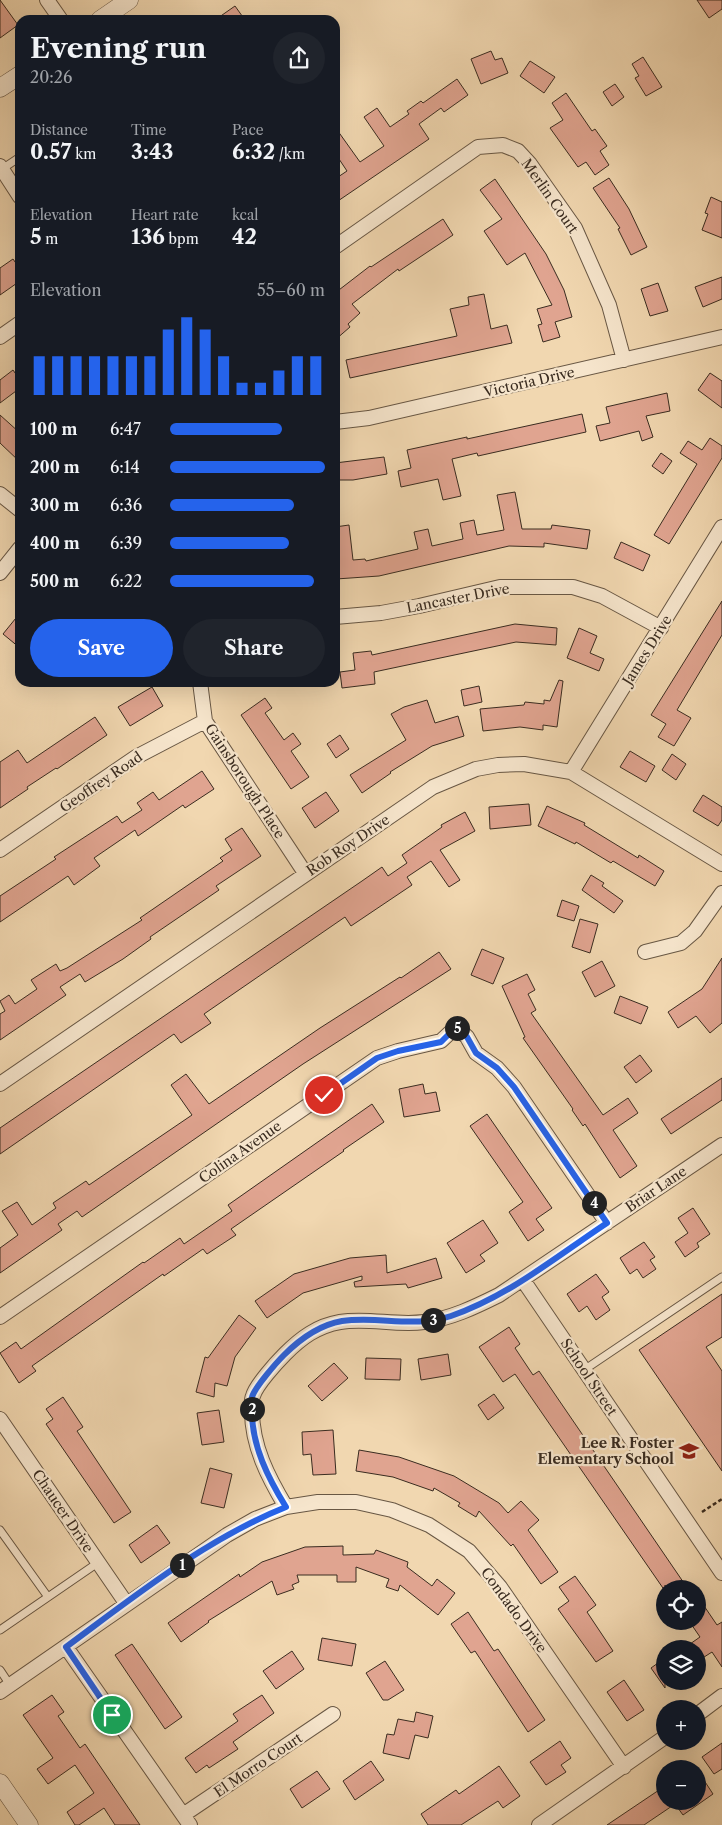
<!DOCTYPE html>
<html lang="en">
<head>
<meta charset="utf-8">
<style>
	:root { --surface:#171b24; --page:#20242c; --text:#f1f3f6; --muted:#9ea1a6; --accent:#2563eb }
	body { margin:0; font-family:"Libre Caslon Text",serif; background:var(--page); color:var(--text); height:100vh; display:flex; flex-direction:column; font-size:19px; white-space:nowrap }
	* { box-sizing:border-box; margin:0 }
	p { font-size:16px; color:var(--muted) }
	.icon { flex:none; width:28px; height:28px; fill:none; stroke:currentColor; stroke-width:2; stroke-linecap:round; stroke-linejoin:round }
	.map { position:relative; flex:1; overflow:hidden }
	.details { position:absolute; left:15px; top:15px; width:325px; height:672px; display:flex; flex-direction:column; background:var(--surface); border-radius:15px; box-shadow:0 5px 20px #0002 }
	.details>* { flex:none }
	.tools { position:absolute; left:656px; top:1580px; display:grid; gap:10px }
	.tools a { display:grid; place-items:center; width:50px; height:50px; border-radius:50%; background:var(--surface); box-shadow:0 5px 20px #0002; font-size:25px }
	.pin { position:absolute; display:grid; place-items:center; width:42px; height:42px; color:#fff; margin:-21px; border:2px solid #fff; border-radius:50%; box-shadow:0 1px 5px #0007 }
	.km { position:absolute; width:25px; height:25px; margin:-12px; border-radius:50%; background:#222; color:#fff; font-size:14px; line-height:25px; text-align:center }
	.round { display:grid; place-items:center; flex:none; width:52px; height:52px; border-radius:26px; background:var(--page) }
	.overview { display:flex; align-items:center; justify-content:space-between; height:85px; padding:0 15px }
	h1 { font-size:28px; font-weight:700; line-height:38px }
	.stats { display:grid; grid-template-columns:repeat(3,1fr); gap:8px; height:85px; padding:5px 15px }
	.stats div { display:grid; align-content:center }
	.stats b { font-size:21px; font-weight:700 }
	.stats small { font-size:14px; font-weight:400 }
	.stats p { font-size:14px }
	.chart { height:140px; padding:10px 15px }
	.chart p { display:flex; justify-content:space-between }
	.chart svg { width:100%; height:90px; margin-top:5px; stroke:var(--accent); stroke-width:6 }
	.cta { display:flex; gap:10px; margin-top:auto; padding:10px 15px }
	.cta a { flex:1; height:58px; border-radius:30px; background:var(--accent); color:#fff; font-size:20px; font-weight:700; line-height:58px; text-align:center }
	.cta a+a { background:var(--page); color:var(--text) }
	ul { padding:0 15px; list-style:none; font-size:16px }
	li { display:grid; grid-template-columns:80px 60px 1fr; align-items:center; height:38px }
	li i { height:12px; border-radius:6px; background:var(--accent) }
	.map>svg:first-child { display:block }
	.building { fill:#e0a490; stroke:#3a2c20 }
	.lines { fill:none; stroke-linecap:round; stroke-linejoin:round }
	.service-casing { stroke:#685744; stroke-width:9 }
	.minor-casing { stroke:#685744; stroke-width:16 }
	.tertiary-casing { stroke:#685744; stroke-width:19 }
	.path { stroke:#3a2c20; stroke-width:2.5; stroke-dasharray:4 2.5; stroke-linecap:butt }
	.service { stroke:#f6e5cc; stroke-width:7 }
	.minor { stroke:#f6e5cc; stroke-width:14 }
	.tertiary { stroke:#f6e5cc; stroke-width:18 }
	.route-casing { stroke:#fff; stroke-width:10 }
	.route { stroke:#2563eb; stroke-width:6 }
	.labels { text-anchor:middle; stroke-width:4.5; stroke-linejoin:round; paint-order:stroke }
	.street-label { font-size:14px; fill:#3a2c20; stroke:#f6e5cc }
	.poi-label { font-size:14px; font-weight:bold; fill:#3a2c20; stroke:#f6e5cc; text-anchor:end }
</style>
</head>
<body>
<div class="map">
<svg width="722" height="1825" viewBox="0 0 722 1825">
	<rect width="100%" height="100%" fill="#f1d7b0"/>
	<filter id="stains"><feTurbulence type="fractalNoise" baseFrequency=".004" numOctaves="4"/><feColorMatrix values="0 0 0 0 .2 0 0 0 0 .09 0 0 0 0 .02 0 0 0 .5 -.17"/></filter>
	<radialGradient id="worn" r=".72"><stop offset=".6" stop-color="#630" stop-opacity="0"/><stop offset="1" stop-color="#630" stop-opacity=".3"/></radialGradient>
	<path class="building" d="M0 0 18 25 0 38Z
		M697 0H722V9L709 18Z
		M235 6 245 20H215Z
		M491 51 495 60 502 58 508 73 481 84 471 59Z
		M643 57 662 87 646 96 635 78 639 76 632 64Z
		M530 61 555 77 544 93 520 76Z
		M457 79 468 95 444 112 441 108 419 124 429 139 335 203V179L347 171 335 153V127L360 162 384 146 364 117 377 108 390 127 409 114 407 111 421 101 423 103Z
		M615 84 624 97 612 106 603 92Z
		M566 93 592 131 595 129 607 146 600 151 609 165 595 175 586 162 578 167 550 128 563 120 552 103Z
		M609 178 629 209 647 247 631 255 618 229 620 228 593 188Z
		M495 179 546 254 564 290 572 317 555 322 560 337 543 342 538 325 542 324 537 309 552 305 525 253 507 265 484 231 502 219 480 190Z
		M711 197 722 202V238L702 230 708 214 705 213Z
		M443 219 453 235 399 271 398 269 352 304 360 313 348 324 350 327 335 340V293L370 266 371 267Z
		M13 259 20 269V281L0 295V268Z
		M722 277V299L703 307 695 287Z
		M658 283 668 311 650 316 641 289Z
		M484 294 491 329 507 325 512 343 350 378 346 360 457 336 450 309 469 305 468 297Z
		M13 370 20 380V388L0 403V380Z
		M710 373 722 381V408L698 390Z
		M667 393 670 411 646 416 653 437 642 441 639 431 600 441 596 426 610 423 606 407Z
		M582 414 586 432 478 456 477 453 452 459 461 496 443 500 438 479 401 487 398 471 411 468 407 450 467 437V439Z
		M0 415 20 433V462L0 443Z
		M710 438 722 446V458L669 544 654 535 697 464 680 453 688 441 702 450Z
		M661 453 672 461 663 474 652 466Z
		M384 457 387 474 353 480H335V463Z
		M515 492 522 529H551L552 525 590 530 587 549 544 543V547L509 546 379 576 336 579 335 527 349 525 353 560 365 559 366 561 418 549 414 532 428 529 432 546 463 539 460 523 474 520 477 535 504 530 497 495Z
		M621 542 650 555 643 571 614 558Z
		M722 601V635L677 710 691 718 674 746 658 737 666 724 651 715Z
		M20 613V648L3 634Z
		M515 624 557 628 556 645 516 642 374 672 375 684 342 688 340 672 355 670 353 653 371 651 372 655Z
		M579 628 597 636 590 653 604 659 599 671 567 658Z
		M559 680 563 681 557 727 543 725V730L520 727 483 731 480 709 524 705 525 702 544 704V700L550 701Z
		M479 686 482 702 464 706 461 690Z
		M152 687 163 706 130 726 118 707Z
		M265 698 272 708 265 713 284 740 293 733 301 744 291 751 309 777 291 789 241 715Z
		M427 700 435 723 458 716 464 736 432 746 390 772 391 773 362 793 350 775 406 740 391 714 404 707Z
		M95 717 107 735 57 769 56 768 27 787 28 789 0 808V762L18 750 27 763Z
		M340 735 349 749 336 758 327 744Z
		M630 751 655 766 646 782 620 767Z
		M672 754 686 764 676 780 662 770Z
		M202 771 214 789 185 808 183 805 138 836 135 830 94 858 100 866 74 885 68 876 0 922V896L56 859 54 857 117 816 122 823 142 810 137 803 153 792 159 800Z
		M326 792 339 811 315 828 302 808Z
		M703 795 722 807V820L718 826 693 811Z
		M529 804 531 825 490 829 489 807Z
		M547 806 585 823 584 825 638 858 639 855 664 871 655 886 613 861 611 863 576 842 575 844 538 826Z
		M465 812 475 831 440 850 460 880 449 887 431 861 407 877 412 885 351 926 345 917 204 1014 211 1023 181 1043 174 1034 0 1154V1128L362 881 382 867 388 876 407 863 402 855 442 827 441 825Z
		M242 828 261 856 216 886 219 890 150 937 151 939 123 959 85 982 80 974 60 987 66 995 0 1040V1014L5 1011 0 1001 9 995 15 1004 37 989 31 980 56 964 60 971 67 968 142 920 140 918 223 861 220 858 232 850 225 839Z
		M591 875 604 883 602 886 623 901 614 913 582 890Z
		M562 900 579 906 574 921 557 916Z
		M580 919 598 924 590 953 572 947Z
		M482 949 504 958 493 984 471 975Z
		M439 952 451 969 303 1064 82 1217 77 1211 58 1224 62 1230 0 1273V1248L18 1235 2 1211 17 1202 32 1225 56 1208 53 1203 86 1181 89 1185 192 1115 171 1085 186 1074 209 1104 320 1028 400 977 401 978Z
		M722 958V1023L710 1033 696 1016 678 1028 668 1012 702 989Z
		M602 961 615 986 595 997 582 972Z
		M527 974 535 990 528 994 536 1010 531 1013 603 1115 628 1098 638 1113 613 1130 637 1166 620 1178 585 1124 583 1126 572 1110 573 1109 523 1038 525 1037 502 986Z
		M620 996 648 1007 641 1024 614 1013Z
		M640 1055 652 1071 636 1083 624 1067Z
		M722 1078V1100L671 1134 661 1119Z
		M423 1084 425 1094 436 1092 440 1111 404 1117 399 1089Z
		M372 1104 384 1122 343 1150 344 1151 231 1229 236 1235 207 1254 203 1249 164 1276 163 1274 32 1366 36 1371 19 1383 0 1353 16 1342 21 1349 143 1262 144 1263 180 1238 184 1244 232 1211 228 1205Z
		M487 1114 552 1208 536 1219 544 1230 528 1241 509 1212 523 1202 470 1126Z
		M693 1208 710 1234 697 1243 699 1247 685 1257 675 1242 688 1233 678 1218Z
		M483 1220 498 1243 480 1255 485 1261 466 1273 447 1243Z
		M644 1242 655 1257 650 1260 656 1269 643 1278 637 1269 630 1274 620 1258Z
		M386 1255 387 1273 436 1258 442 1278 408 1288 406 1284 355 1287 354 1282 362 1280V1276L303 1293 267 1318 255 1301 294 1274 350 1258Z
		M596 1274 609 1292 602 1297 610 1310 596 1320 587 1306 579 1312 567 1294Z
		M722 1294V1337L706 1347 722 1371V1471L639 1350Z
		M239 1315 256 1328 235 1357 227 1386 215 1383 214 1397 196 1392 205 1357 208 1358Z
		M509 1327 520 1344 515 1348 533 1375 539 1371 688 1589H667L665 1585V1591L515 1374 503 1382 479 1347Z
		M448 1354 451 1375 421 1380 418 1359Z
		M366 1358 401 1359 400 1380 365 1379Z
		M334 1363 348 1378 322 1401 308 1386Z
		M494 1394 504 1408 488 1420 478 1405Z
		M63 1397 83 1427 77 1431 131 1512 114 1523 46 1424 53 1419 46 1409Z
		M219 1410 224 1442 202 1445 197 1413Z
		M333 1430 336 1474 313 1475 311 1454 303 1455 302 1432Z
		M359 1450 399 1457 454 1476 499 1503 508 1513 521 1501 539 1520 528 1530 558 1572 541 1584 513 1544 511 1546 479 1511 476 1517 458 1506 460 1503 434 1488 433 1491 393 1477 356 1471Z
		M210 1468 232 1474 224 1508 201 1503Z
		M157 1525 170 1543 141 1563 129 1545Z
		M343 1546V1555L374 1554 376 1550 408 1562 407 1567 432 1586 437 1579 455 1593 438 1615 400 1585 398 1591 386 1587 389 1579 356 1567V1582H337V1575H297L299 1582 292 1585 294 1589 277 1595 272 1581 208 1621 209 1622 181 1642 168 1623 239 1574 240 1577 262 1562 305 1547Z
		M575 1576 596 1605 587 1612 613 1651 596 1662 558 1609 569 1601 559 1587Z
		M698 1597 717 1625 722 1622V1667L712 1652 701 1659 698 1655V1649H693L690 1644 700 1637 689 1621H698Z
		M468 1612 494 1651 498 1649 545 1720 528 1732 475 1651 471 1653 451 1624Z
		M322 1638 356 1644 352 1666 318 1660Z
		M132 1644 182 1717 165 1729 115 1655Z
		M292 1651 304 1669 276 1689 263 1671Z
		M665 1658V1688L651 1668Z
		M385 1661 404 1690 388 1700H383L366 1673Z
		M624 1680 644 1710 627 1721 607 1692Z
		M52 1695 64 1712 58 1716 80 1748 85 1744 140 1825H115L104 1808 79 1825H75L67 1812 94 1793 75 1765 48 1784 37 1769 53 1758 23 1715Z
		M262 1695 274 1713 233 1742 238 1749 209 1768 207 1765 196 1773 185 1758 238 1721 233 1714Z
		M416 1712 433 1716 428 1738 415 1735 409 1759 383 1753 387 1734 394 1735 398 1719 414 1722Z
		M560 1741 571 1758 561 1765 566 1772 546 1785 530 1762Z
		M722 1743V1769L714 1774 702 1757Z
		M371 1761 384 1780 355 1800 343 1781Z
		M499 1766 520 1796 503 1808 498 1801 461 1825H428L421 1814 456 1790 459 1794Z
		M317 1771 330 1789 302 1808 290 1789Z
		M698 1771 713 1794 683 1815 675 1804 644 1825H607L665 1786V1801H698Z"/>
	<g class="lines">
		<defs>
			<path id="service" d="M2 169 20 157
				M584 1370 722 1277
				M0 1530 48 1597
				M0 1630 99 1562
				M0 1670 10 1685"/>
			<path id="minor" d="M47 0 61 20
				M0 166 20 197
				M335 247 478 147 503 145 518 151 530 164 575 228 609 305 624 360
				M0 337 20 323
				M335 422 369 418 722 337
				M0 494 20 510
				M0 573 20 548
				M335 617 381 613 419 606 500 587H573L602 596 661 628
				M200 682 205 721 305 873
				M571 772 722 527
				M0 850 136 757 205 721
				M645 952 681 943 695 931 722 893
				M0 1084 433 787 476 769 498 765 524 764 571 772 722 864
				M523 1280 722 1573
				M0 1317 377 1058 398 1051 441 1041 456 1027 467 1037 476 1053 497 1068 514 1087 607 1223
				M0 1419 126 1603
				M286 1507C268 1477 252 1446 252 1411 252 1407 251 1400 253 1396 256 1385 277 1362 285 1354 301 1338 317 1326 340 1322 367 1317 396 1326 424 1322 450 1319 475 1307 499 1295L722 1145
				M66 1647 190 1825
				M0 1692 227 1535 255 1519 286 1507 318 1502H356L392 1510 429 1525 469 1551 500 1587 624 1767
				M698 1714 722 1696
				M183 1815 333 1714
				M539 1825 665 1737"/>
			<path id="tertiary" d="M100 20 129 0
				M0 88 20 75
				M0 1783 29 1825"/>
		</defs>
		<use href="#service" class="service-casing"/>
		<use href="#minor" class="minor-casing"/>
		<use href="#tertiary" class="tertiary-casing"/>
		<path class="path" d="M702 1512 722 1499"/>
		<use href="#service" class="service"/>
		<use href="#minor" class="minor"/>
		<use href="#tertiary" class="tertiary"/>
	</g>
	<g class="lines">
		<defs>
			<path id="route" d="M112 1715 66 1647C135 1596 206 1539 286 1507 268 1478 252 1446 252 1412 252 1407 251 1401 252 1397 255 1387 277 1362 284 1355 301 1338 319 1325 342 1321 379 1316 415 1328 451 1316 509 1296 557 1256 607 1223L514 1087 497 1068 476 1053 467 1037 456 1027 441 1042 398 1051 377 1058 324 1095"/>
		</defs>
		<use href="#route" class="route-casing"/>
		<use href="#route" class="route"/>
	</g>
	<defs>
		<symbol id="school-bare" viewBox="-9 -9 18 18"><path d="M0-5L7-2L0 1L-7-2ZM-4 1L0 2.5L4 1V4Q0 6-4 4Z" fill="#8f2418" stroke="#f6e5cc" stroke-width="2.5" paint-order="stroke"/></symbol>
	</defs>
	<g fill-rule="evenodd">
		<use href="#school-bare" x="675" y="1437" width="28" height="28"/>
	</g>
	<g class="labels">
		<g class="street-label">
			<text transform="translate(550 196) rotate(55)" y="5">Merlin Court</text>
			<text transform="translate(529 382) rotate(-13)" y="5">Victoria Drive</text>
			<text transform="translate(458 598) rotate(-11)" y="5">Lancaster Drive</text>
			<text transform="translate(647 650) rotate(-58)" y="5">James Drive</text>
			<text transform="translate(245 781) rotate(57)" y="5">Gainsborough Place</text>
			<text transform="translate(101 782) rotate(-34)" y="5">Geoffrey Road</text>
			<text transform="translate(348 845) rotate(-34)" y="5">Rob Roy Drive</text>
			<text transform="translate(240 1152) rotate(-35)" y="5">Colina Avenue</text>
			<text transform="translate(656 1189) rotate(-34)" y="5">Briar Lane</text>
			<text transform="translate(589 1377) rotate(56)" y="5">School Street</text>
			<text transform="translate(63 1511) rotate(56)" y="5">Chaucer Drive</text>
			<text transform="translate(514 1610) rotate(54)" y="5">Condado Drive</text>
			<text transform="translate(258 1765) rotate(-34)" y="5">El Morro Court</text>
		</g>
		<g class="poi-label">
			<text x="674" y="1448">Lee R. Foster<tspan x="674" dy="16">Elementary School</tspan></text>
		</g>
	</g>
	<rect width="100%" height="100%" filter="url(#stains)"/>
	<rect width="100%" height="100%" fill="url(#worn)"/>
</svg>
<div class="tools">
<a><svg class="icon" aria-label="locate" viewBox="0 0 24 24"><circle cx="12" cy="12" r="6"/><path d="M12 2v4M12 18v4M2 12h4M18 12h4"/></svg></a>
<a><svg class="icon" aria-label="layers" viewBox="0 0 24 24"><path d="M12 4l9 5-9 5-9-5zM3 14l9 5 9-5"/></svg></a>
<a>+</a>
<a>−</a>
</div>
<div class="pin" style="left:112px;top:1715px;background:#1e9e55"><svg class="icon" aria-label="arrive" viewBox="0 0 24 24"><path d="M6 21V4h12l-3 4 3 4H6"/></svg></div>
<div class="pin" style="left:324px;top:1095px;background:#d93025"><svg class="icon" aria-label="check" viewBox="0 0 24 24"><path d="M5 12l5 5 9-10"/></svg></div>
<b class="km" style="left:182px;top:1565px">1</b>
<b class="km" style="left:252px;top:1409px">2</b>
<b class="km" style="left:433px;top:1320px">3</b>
<b class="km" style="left:594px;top:1203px">4</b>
<b class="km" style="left:457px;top:1028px">5</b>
<section class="details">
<div class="overview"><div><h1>Evening run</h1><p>20:26</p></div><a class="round"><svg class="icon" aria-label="share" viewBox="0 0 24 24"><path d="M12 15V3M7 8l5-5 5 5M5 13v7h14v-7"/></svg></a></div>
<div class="stats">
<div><p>Distance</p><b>0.57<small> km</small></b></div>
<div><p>Time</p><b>3:43</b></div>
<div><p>Pace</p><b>6:32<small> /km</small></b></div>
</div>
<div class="stats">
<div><p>Elevation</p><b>5<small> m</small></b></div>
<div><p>Heart rate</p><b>136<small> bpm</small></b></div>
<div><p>kcal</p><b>42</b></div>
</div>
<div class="chart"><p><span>Elevation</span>55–60 m</p>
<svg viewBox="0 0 160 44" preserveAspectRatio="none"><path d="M5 44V25M15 44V25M25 44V25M35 44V25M45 44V25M55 44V25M65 44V25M75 44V12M85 44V6M95 44V12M105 44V25M115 44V38M125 44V38M135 44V32M145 44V25M155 44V25"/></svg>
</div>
<ul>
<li><b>100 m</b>6:47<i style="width:72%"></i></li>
<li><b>200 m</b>6:14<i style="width:100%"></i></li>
<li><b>300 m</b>6:36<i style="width:80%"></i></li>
<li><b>400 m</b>6:39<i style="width:77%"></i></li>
<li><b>500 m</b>6:22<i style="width:93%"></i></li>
</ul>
<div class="cta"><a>Save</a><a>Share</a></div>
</section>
</div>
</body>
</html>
